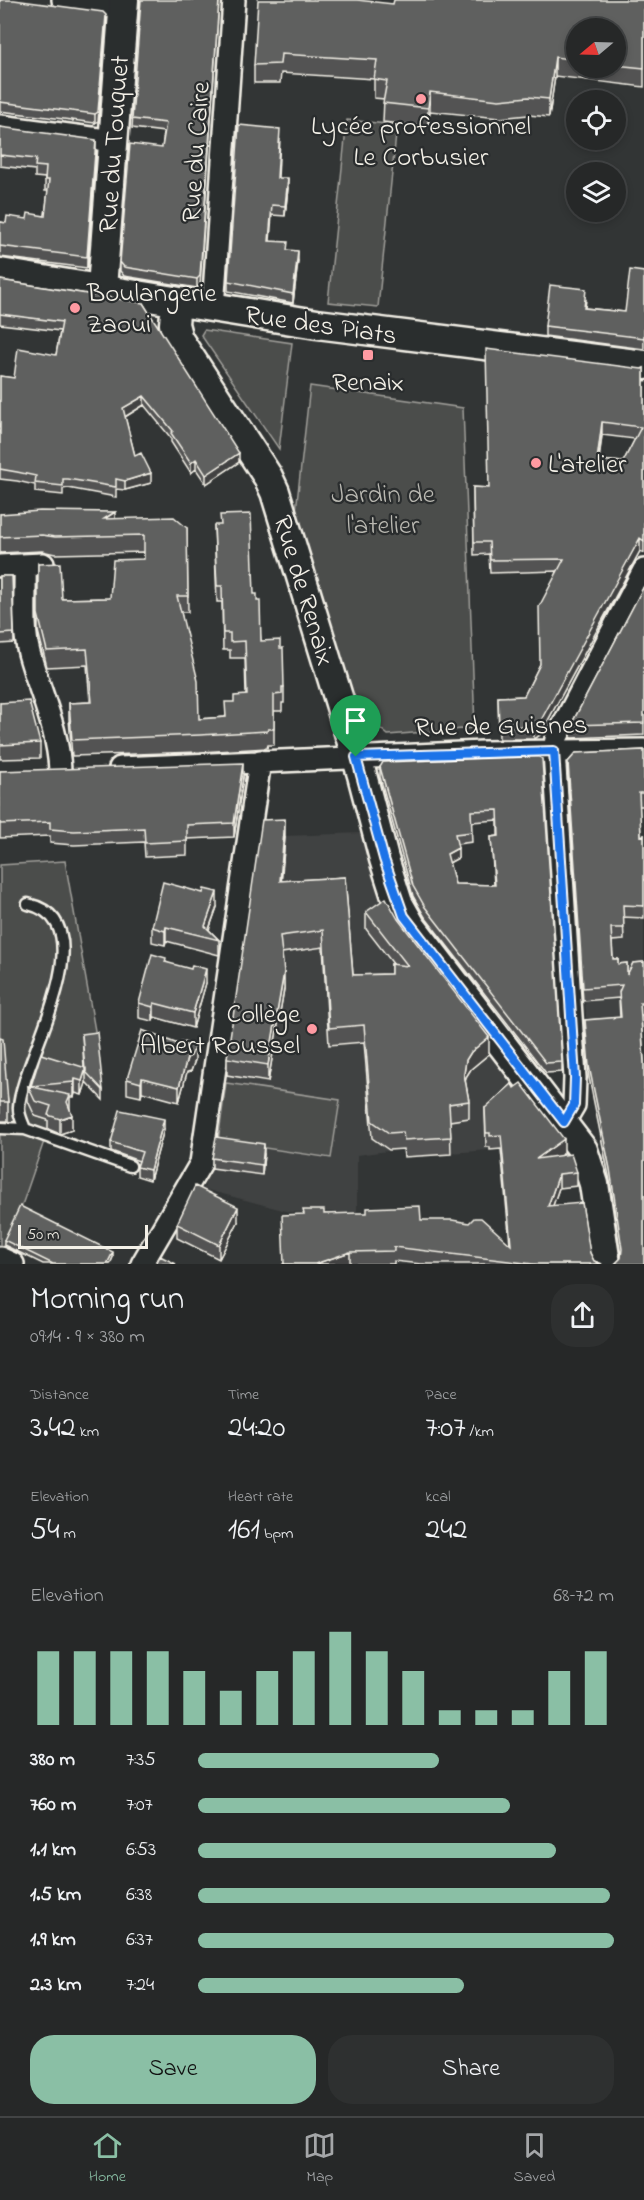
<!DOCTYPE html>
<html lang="en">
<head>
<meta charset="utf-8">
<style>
	:root { --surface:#262828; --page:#2e3030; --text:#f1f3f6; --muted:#a4a6a8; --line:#424445; --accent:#8abfa5 }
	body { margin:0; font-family:"Indie Flower",sans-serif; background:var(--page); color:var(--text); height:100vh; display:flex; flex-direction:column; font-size:22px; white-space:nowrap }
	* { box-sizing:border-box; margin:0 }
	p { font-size:20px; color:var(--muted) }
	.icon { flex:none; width:33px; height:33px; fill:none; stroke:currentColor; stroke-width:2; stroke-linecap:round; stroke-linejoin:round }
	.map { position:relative; height:1264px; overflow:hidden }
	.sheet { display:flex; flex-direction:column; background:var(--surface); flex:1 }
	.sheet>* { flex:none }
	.needle { width:39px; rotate:251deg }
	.buttons { position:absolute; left:566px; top:18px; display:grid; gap:12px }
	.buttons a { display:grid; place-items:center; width:60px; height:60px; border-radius:50%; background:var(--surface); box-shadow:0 3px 9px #0003,0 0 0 2px var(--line); font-size:30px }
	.scale { position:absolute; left:18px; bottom:15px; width:130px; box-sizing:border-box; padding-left:6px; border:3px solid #f4f1e8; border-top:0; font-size:16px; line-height:21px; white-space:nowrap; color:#f4f1e8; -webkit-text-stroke:4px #2a2d2e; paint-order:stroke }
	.pin { position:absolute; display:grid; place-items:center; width:51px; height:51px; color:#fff; margin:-62px -26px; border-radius:50% 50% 50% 0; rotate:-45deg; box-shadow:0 0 6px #0007 }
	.pin .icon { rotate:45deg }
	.round { display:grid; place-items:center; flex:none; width:63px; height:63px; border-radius:24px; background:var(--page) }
	.head { display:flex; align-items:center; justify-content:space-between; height:102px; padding:0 30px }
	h1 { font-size:33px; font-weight:600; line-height:45px }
	.figures { display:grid; grid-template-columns:repeat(3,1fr); gap:9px; height:102px; padding:6px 30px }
	.figures div { display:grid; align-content:center }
	.figures b { font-size:30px; font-weight:600 }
	.figures small { font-size:16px; font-weight:400 }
	.figures p { font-size:16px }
	.chart { height:168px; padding:12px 30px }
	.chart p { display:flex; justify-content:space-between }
	.chart svg { width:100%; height:108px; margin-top:6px; stroke:var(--accent); stroke-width:6 }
	.cta { display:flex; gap:12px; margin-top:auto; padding:12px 30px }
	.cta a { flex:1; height:69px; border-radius:24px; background:var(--accent); color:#111; font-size:24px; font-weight:600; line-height:69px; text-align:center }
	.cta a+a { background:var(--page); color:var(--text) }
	ul { padding:0 30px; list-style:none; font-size:20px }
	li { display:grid; grid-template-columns:96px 72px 1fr; align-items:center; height:45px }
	li i { height:15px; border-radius:8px; background:var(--accent) }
	.tabs { display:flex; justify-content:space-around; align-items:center; height:84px; border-top:2px solid var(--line); background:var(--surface); font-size:16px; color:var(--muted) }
	.tabs a { display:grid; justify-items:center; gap:3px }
	.tabs .selected { color:var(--accent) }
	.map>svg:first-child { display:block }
	.built { fill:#404242 }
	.green { fill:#4b4d4c; stroke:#a09f9a; stroke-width:1.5 }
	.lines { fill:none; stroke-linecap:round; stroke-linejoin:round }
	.lane-casing { stroke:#f4f1e8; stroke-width:15 }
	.street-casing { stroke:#f4f1e8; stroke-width:26 }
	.secondary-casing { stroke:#f4f1e8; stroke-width:33 }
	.lane { stroke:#2a2d2e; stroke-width:10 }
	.street { stroke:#2a2d2e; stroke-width:21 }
	.secondary { stroke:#2a2d2e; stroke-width:28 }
	.wall { fill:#525352; stroke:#f4f1e8; stroke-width:1.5; fill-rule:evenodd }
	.shaded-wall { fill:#424342; stroke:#f4f1e8; stroke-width:1.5 }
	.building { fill:#5f605f; stroke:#f4f1e8; stroke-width:1.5; fill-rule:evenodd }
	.route-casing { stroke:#fff; stroke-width:12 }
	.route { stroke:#1a73e8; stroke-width:8 }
	.poi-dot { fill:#ff9aa2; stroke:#2a2d2e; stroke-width:2 }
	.labels { text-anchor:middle; stroke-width:4.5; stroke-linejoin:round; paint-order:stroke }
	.poi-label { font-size:27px; fill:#f4f1e8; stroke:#2a2d2e }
	.street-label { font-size:27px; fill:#f4f1e8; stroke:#2a2d2e }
	.park-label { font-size:27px; fill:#b9b8b1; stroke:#2a2d2e }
</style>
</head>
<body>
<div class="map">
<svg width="644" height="1264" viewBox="0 0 644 1264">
	<rect width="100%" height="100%" fill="#323535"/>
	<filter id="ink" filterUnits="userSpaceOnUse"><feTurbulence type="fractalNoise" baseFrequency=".0167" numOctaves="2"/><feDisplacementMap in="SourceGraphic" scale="12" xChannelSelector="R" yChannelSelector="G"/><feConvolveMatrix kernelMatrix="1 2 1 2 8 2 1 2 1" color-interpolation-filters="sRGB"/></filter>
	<g filter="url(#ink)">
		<path class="built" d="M362 833 381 905 566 1136 502 1160 500 1149 404 1157 403 1149 357 1155V1212H290L204 1189 259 837Z
			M579 902 644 905V1029L587 1032Z"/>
		<path class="green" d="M347 120 397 125 378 307 328 302Z
			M204 330 292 343 279 449 201 335Z
			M310 386 463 408 475 728 388 735 353 705 296 511Z
			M65 861 97 1042 86 1082 35 1116 51 1121 20 1211 0 1251V865Z
			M226 1083 340 1100 331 1158 218 1141Z"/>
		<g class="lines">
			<defs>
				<path id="lane" d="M28 904C110 923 21 1060 19 1107 18 1114 23 1123 25 1129L130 1166
					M0 1128 25 1129"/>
				<path id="street" d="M63 0 123 8
					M0 126 114 141
					M213 308 234 0
					M25 565C26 593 22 626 29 653 40 693 58 729 60 770
					M0 566 43 564
					M120 768 483 752 644 750
					M564 1122 574 1105 575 1078 554 751 556 739 644 570
					M0 1258 13 1264
					M142 1264 201 1163 260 761"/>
				<path id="secondary" d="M0 273 317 324 644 365
					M102 288 124 0
					M176 302 174 324 178 339 268 477 275 492 362 775 384 859 398 903 411 926 583 1150 594 1184 606 1264"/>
			</defs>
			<use href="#lane" class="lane-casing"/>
			<use href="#street" class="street-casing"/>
			<use href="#secondary" class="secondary-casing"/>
			<use href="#lane" class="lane"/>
			<use href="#street" class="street"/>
			<use href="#secondary" class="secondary"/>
		</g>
		<path class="wall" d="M0 0 106 25 98 121 95 123 0 111Z
			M141 0 200 285 197 288 124 276 120 271V262L162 148 164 132 132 128Z
			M644 0V87L555 76 549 117 528 115 499 118 430 111 428 127 383 122 384 99 374 98V79L281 73 280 83H254V65L393 4ZM576 28H615V68H576Z
			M0 127 96 151 87 268 0 257V222L6 223 45 216 48 191H45V178L35 177V170L0 166Z
			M280 139 278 178 288 188 285 216 272 215 270 241 288 250 298 261 293 303 228 291V281Z
			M644 272V349L545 336V326L586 300 585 308 625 312Z
			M0 280 143 303 239 462 206 484 196 469 191 473 171 442V438L144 405 125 417 135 456 151 483 125 490 116 489V497L68 488 63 489V495L35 492V485L17 481 0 479V376L14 378 56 355 60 331 0 324Z
			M644 368V553L640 551 540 735 534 739H499L498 697 524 696 540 664 557 571 490 573 489 554 474 555 473 487 489 488 642 369ZM602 435 635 439 623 462 599 460Z
			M0 514 115 519 187 528 188 612H181L199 719 225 717 234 702 246 695 245 658H230V650H223L222 602H217L214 525 254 594 257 601 261 641 284 687V703H282V711H274V745H268L267 748 200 752 72 756 69 719V703L90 702 87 665 47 667 38 631V564L62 599 110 598 144 559V552L55 554 42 551 0 553Z
			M0 576H12L14 643 0 644Z
			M644 586V735L571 738V725Z
			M0 703 40 743V758L0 759Z
			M644 750V806H639L641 836 644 835V918L623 917 624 940 612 941 613 959H618V964L627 963V975L633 963 644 962V1015H641L644 1062V1264H615L621 1258V1256L610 1181 589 1078 585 1032V1020L620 1018 619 998 583 1001 568 775V762L576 753Z
			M538 756 562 1062V1072L546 1073 425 917 413 896 380 777V767ZM498 820V836L491 837 494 885 455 884 449 863 458 858 457 844 472 842 471 822Z
			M0 771 243 777 234 837 187 839V855L145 857 144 842 74 845 50 843V836L0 838Z
			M285 837 281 881 345 877 353 975 391 974V964L394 965 366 929V912L398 919 489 1054 471 1069 466 1077 465 1080 469 1101V1118L450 1121 451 1154 404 1157 403 1149 389 1150 372 1138 364 1042 329 1045 323 947 282 953 284 989 268 1082 227 1075V1058Z
			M217 907 209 930 219 940V955L166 941 165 945 152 942V927Z
			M166 962 206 983 193 1028 154 1017 153 1021 139 1018V1003Z
			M82 1034 103 1090V1100L86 1082 82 1095 75 1093 74 1097H70V1108L72 1130 60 1134 48 1129V1120L35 1116 28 1101V1086L31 1087 84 1068Z
			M0 1038 8 1102V1121H0Z
			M195 1060 191 1071 187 1072 179 1102 142 1092 141 1097 127 1094V1079Z
			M485 1108 564 1153 560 1156 577 1172V1186L559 1188 553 1205 590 1253 594 1261 602 1264H421L394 1261V1264H283L324 1214 421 1220 510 1244 501 1149 490 1150V1147H486Z
			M164 1129 150 1180 137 1176V1167L139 1161 111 1151V1142Z
			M264 1154 262 1175 212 1168V1158Z
			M238 1222 219 1259 177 1238V1224Z
			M4 1240 113 1257 110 1264H43L4 1245Z"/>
		<path class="shaded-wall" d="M219 0 200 285 197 288V279Z
			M106 15 98 121 95 123V114Z
			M555 57V76L549 117V99Z
			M430 92V111L428 127V108Z
			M96 140V151L87 268V257Z
			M288 178V188L285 216V206Z
			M298 251V261L293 303V294Z
			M144 396V405L123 418V408Z
			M602 422V435L597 472V460Z
			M239 453V462L206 484V475Z
			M196 459V469L191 473V463Z
			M151 473V483L125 490V481Z
			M115 512V528L104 519Z
			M640 538V551L540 735 534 739V726Z
			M243 763V777L234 837V823Z
			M285 819V837L280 898V881Z
			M458 848V858L447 864V854Z
			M217 892V907L206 937 205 926Z
			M166 927V941L165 945V931Z
			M206 969V983L193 1028V1013Z
			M284 972V989L268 1082V1065Z
			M154 1003V1017L153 1021V1007Z
			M489 1037V1054L471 1069 466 1077 464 1091V1074L466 1060 471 1052Z
			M195 1046V1060L191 1071 187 1072 179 1102V1087L187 1058Z
			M86 1068V1083L82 1095V1081Z
			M142 1078V1092L141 1097V1083Z
			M75 1079V1093L74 1097V1082Z
			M72 1115V1130L60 1134V1119Z
			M164 1119V1129L150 1180V1170Z
			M564 1139V1153L536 1172V1159Z
			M264 1144V1154L262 1175V1165Z
			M559 1174V1188L548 1220V1206Z
			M238 1207V1222L219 1259V1245Z
			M113 1252V1257L110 1264H107Z
			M350 1252V1264H315Z"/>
		<path class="building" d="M0 0H14L103 12 106 15 98 112 95 114 0 102Z
			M141 0H219L200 276 197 279 124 267 120 262 130 144 162 148 166 123 132 119Z
			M258 0H357L393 4 394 0H644V68L615 65V28H576V60L555 57 549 99 528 97 499 100 430 92 428 108 383 103 387 81 374 79 377 60 281 54 280 64 254 65Z
			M239 125 280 129 277 178H288L285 206 272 205 269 241 288 242 287 250 298 251 293 294 228 281Z
			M0 127 96 140 87 257 0 246V222L6 223 7 216 27 219 28 213 45 216 49 180H45L46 167 35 166 36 159 0 155Z
			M630 270 644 272V338L545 326 550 285 586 289 584 308 625 312Z
			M0 280 143 303 239 453 206 475 196 459 191 463 171 433 173 431 144 396 123 408 135 456 141 453 151 473 125 481 116 479V487L68 479H63V486L35 483 36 476 17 472 0 469V376L14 378 18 348 56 355 62 322 0 314Z
			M486 349 642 369 644 368V541L640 538 540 722 534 726 499 727 498 697 524 696 540 664 539 607 564 559 490 560 489 542H474L473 487 489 488ZM602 422 641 427 623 462 597 460Z
			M40 511 115 512 104 519 174 517 187 528 188 596H177L198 681 199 719 226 717 225 702H234V696L247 695 245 641 230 642V633H223L222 586H217L214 525H221L220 515 251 514 254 594H257V601H260L261 641 280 640V648H283L284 687H282V694L274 695V729H268L267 731 200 735 72 740 69 703 92 702 87 649 47 651 38 614V564L60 563 62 599 110 598 113 560 144 559V535L55 537 42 535 0 537V514Z
			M0 576H12L14 633 0 634Z
			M644 586V723L571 725Z
			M29 701 40 743 0 745V703Z
			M644 750V793H639L641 836 644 835V906L623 905 624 928H611L613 959H618V964L627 963V975L633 963 644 962V1003H640L644 1062V1264H615L621 1258 622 1249 610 1169 589 1066 585 1020 621 1017 619 992 622 985 583 988 568 762 576 753Z
			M538 756 542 759 562 1062 546 1063 425 907 413 886 380 767 383 762ZM498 810 499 836 491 837 495 885 455 884 447 854 458 848 455 834 472 832 471 811Z
			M243 763 234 823 187 825V841L145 843 144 828 74 831 50 829V822L0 824V771Z
			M285 819 280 881 345 877 353 975 391 974V964L408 966 366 912 386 898 398 919 489 1037 471 1052 466 1060 464 1074 469 1101 449 1104 451 1137 404 1140 403 1132 389 1133 372 1121 364 1025 329 1028 323 930 280 936 284 972 268 1065 227 1058 262 820Z
			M163 882 203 893 204 889 217 892 205 926 219 940 166 927 165 931 152 927Z
			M152 954 166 958 165 962 191 969 192 965 206 969 193 1013 154 1003 153 1007 139 1003Z
			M142 1030 178 1044 181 1041 195 1046 191 1056 187 1058 179 1087 142 1078 141 1083 127 1079Z
			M97 1032 103 1090 86 1072V1068L85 1070 82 1034Z
			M0 1038 3 1039 8 1102H0Z
			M41 1054 86 1068 82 1081 75 1079 74 1082 31 1086Z
			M521 1083 564 1139 536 1159 571 1154 577 1172 559 1174 548 1206 582 1203 590 1253 594 1261 602 1264H533L394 1247V1251L350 1252 315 1264H284L282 1215 304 1214 303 1210H324V1214L357 1213H367V1208L420 1206 421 1220H452L469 1223 474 1218H481L511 1245 501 1135 490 1136V1133H486L485 1108 512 1084 514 1088Z
			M28 1086 70 1095 67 1102 72 1115 60 1119 48 1115 51 1106 35 1101Z
			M120 1110 164 1119 150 1170 137 1167 142 1152 111 1142Z
			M216 1137 264 1144 262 1165 212 1158Z
			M195 1186 238 1207 219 1245 177 1224Z
			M20 1206 113 1252 107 1264H53L4 1240Z
			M160 1256 176 1264H156Z"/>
	</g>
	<g class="lines" filter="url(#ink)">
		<defs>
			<path id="route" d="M554 751 575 1078 574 1105 564 1122 404 916 384 859 356 757Z"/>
		</defs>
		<use href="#route" class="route-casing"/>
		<use href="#route" class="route"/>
	</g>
	<g class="poi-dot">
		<circle cx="421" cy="99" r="6"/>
		<circle cx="75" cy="308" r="6"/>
		<rect x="362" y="349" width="12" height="12" rx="3"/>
		<circle cx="536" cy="463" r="6"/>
		<circle cx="312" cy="1029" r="6"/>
	</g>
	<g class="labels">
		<g class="poi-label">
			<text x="421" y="134">Lycée professionnel<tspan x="421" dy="31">Le Corbusier</tspan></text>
			<text x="87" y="301" text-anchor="start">Boulangerie<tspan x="87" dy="31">Zaoui</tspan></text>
			<text x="368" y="390">Renaix</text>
			<text x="548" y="472" text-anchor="start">L'atelier</text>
			<text x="300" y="1022" text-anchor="end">Collège<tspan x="300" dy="31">Albert Roussel</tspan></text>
		</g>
		<g class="street-label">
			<text transform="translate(113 144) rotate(-86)" y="9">Rue du Touquet</text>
			<text transform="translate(195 152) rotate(-86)" y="9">Rue du Caire</text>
			<text transform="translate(321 324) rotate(8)" y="9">Rue des Piats</text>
			<text transform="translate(305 590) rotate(73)" y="9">Rue de Renaix</text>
			<text transform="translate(501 725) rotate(-1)" y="9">Rue de Guisnes</text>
		</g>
		<g class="park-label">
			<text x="383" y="502">Jardin de<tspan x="383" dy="31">l'atelier</tspan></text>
		</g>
	</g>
</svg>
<div class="buttons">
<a><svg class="needle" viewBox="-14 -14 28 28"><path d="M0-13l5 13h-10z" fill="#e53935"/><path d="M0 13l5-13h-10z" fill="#a4a6a8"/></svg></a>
<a><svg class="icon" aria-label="locate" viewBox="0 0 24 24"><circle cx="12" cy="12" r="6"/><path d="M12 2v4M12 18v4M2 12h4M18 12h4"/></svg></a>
<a><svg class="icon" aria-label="layers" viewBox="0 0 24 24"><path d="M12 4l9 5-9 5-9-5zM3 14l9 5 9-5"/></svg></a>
</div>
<div class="scale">50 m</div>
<div class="pin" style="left:356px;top:757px;background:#1e9e55"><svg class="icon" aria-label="arrive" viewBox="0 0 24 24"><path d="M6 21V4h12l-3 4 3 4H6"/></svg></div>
</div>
<section class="sheet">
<div class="head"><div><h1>Morning run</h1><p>09:14 · 9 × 380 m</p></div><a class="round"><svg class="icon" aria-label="share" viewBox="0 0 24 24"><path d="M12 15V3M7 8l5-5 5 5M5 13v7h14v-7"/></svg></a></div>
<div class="figures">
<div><p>Distance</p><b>3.42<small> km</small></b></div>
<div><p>Time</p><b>24:20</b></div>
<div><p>Pace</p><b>7:07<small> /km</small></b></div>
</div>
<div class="figures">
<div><p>Elevation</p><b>54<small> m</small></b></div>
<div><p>Heart rate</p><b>161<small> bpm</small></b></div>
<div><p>kcal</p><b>242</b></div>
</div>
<div class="chart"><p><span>Elevation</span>68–72 m</p>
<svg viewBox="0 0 160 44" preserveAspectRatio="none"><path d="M5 44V14M15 44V14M25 44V14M35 44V14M45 44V22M55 44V30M65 44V22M75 44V14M85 44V6M95 44V14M105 44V22M115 44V38M125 44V38M135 44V38M145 44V22M155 44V14"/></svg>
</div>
<ul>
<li><b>380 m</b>7:35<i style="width:58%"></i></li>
<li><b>760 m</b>7:07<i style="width:75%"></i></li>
<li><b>1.1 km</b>6:53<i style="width:86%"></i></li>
<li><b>1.5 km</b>6:38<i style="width:99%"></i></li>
<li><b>1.9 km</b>6:37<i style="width:100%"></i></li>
<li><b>2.3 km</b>7:24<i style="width:64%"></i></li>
</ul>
<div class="cta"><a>Save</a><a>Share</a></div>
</section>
<nav class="tabs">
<a class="selected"><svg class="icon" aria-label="home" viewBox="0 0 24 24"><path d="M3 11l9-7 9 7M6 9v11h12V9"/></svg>Home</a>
<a><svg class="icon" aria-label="map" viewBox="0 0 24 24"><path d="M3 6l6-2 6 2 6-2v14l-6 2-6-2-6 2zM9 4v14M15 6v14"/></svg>Map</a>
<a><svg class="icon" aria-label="saved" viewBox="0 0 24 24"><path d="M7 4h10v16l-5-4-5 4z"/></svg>Saved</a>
</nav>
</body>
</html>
